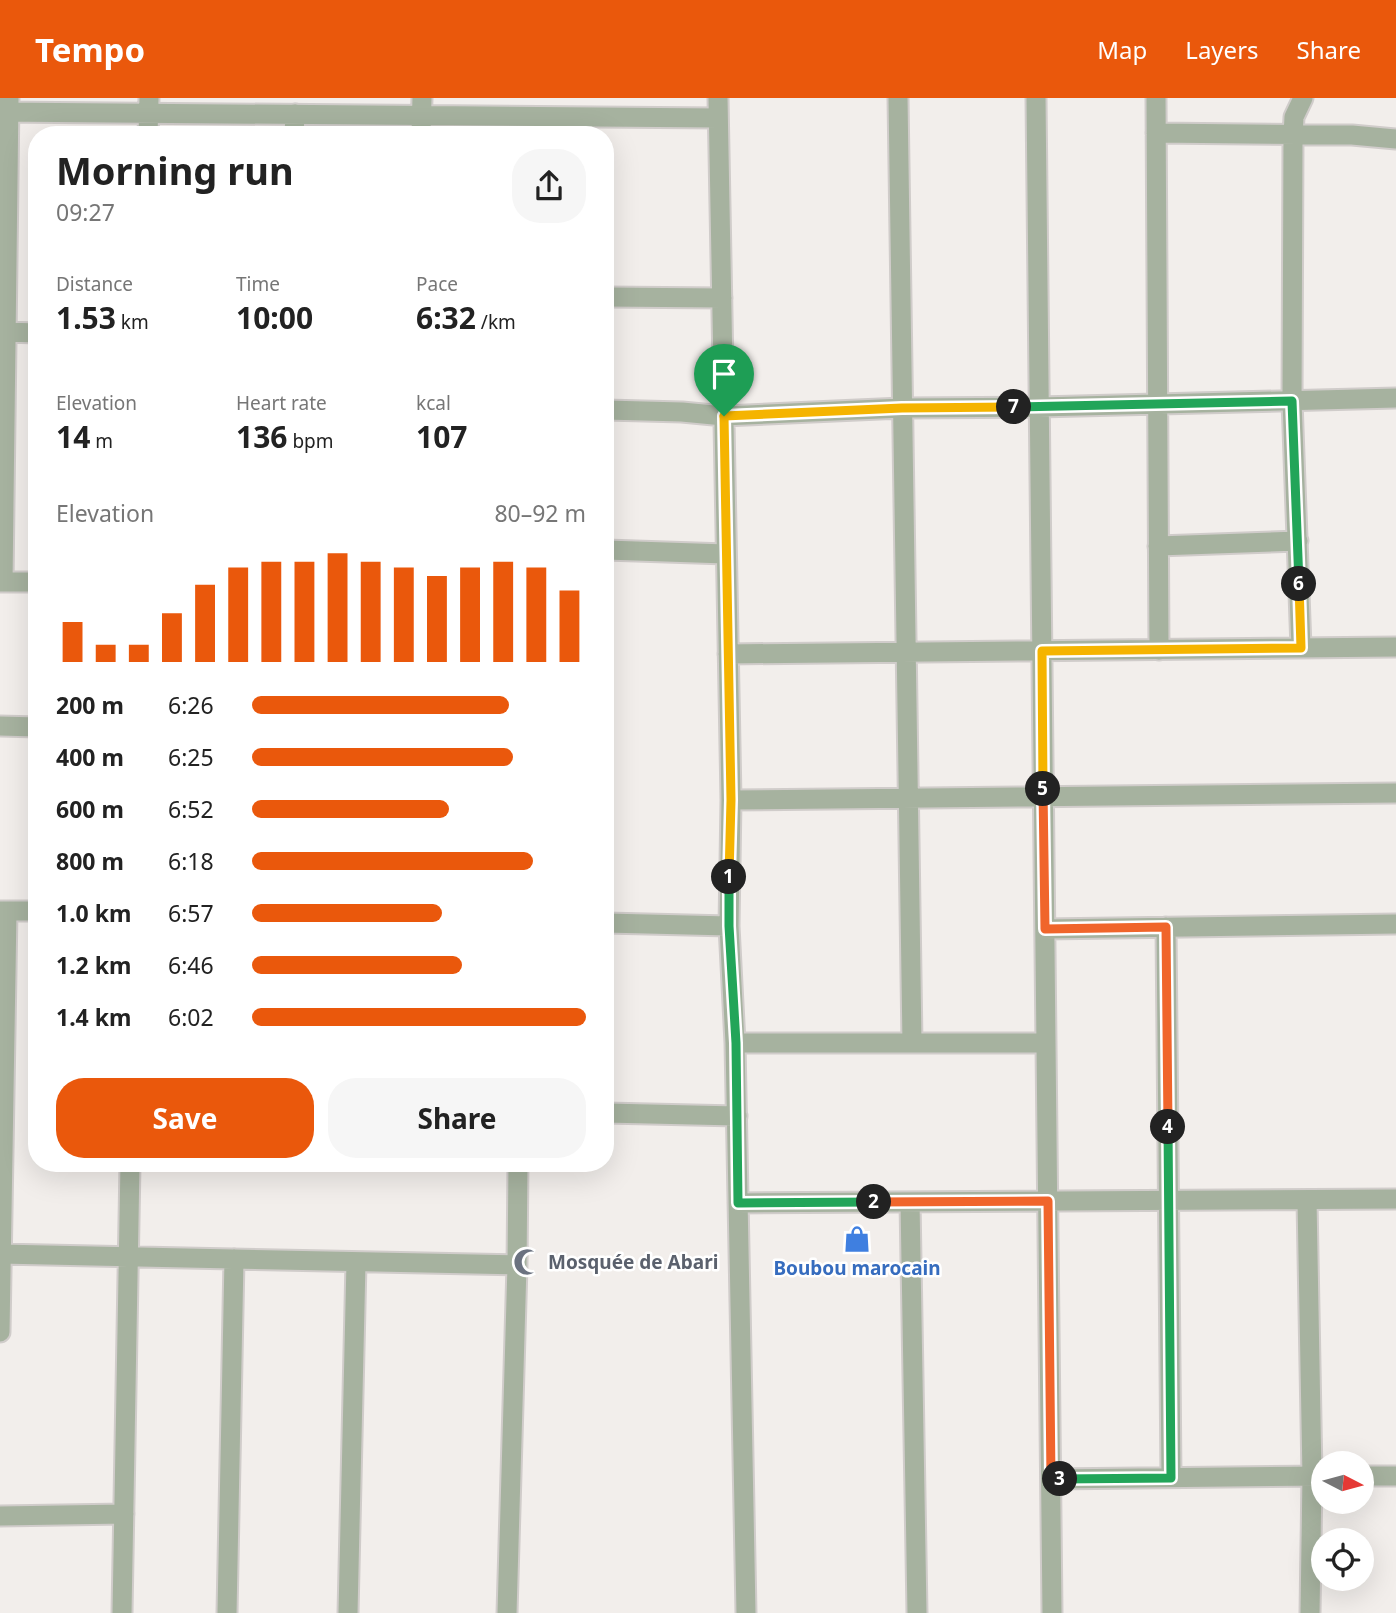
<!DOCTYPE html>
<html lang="en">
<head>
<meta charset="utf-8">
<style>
	:root { --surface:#fff; --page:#f6f6f6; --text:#222; --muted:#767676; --accent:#ea580c }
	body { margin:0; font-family:"Noto Sans",sans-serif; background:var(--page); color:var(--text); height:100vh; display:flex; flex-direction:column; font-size:26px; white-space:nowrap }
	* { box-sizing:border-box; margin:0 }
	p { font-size:23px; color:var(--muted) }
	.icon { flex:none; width:38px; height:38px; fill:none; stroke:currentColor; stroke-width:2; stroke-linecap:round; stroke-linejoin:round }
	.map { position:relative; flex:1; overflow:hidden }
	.sheet { position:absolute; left:28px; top:28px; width:586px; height:1046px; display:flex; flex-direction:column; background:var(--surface); border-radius:28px; box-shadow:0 7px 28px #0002 }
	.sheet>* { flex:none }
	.needle { width:46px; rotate:96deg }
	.controls { position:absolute; left:1311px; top:1353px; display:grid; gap:14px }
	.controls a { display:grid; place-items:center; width:63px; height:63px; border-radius:50%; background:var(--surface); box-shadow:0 7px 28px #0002; font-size:35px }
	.pin { position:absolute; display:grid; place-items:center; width:60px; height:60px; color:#fff; margin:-72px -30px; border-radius:50% 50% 50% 0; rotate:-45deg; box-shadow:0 0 7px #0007 }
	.pin .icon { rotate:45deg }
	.km { position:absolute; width:35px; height:35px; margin:-18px; border-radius:50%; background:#222; color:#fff; font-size:19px; line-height:35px; text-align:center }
	.round { display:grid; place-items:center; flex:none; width:74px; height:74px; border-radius:28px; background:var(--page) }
	.overview { display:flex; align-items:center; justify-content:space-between; height:119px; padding:0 28px }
	h1 { font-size:38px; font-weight:700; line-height:52px }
	.metrics { display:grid; grid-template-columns:repeat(3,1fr); gap:10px; height:119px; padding:7px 28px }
	.metrics div { display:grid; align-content:center }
	.metrics b { font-size:30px; font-weight:700 }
	.metrics small { font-size:19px; font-weight:400 }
	.metrics p { font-size:19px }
	.chart { height:196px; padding:14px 28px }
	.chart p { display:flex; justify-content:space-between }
	.chart svg { width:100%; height:126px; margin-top:7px; stroke:var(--accent); stroke-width:6 }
	.primary-button { display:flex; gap:14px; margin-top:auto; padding:14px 28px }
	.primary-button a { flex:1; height:80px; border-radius:28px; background:var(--accent); color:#fff; font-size:28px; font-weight:700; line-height:80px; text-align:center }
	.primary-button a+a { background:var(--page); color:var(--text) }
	ul { padding:0 28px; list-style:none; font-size:23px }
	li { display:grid; grid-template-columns:112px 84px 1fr; align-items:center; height:52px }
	li i { height:18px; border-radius:9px; background:var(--accent) }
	header { display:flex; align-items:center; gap:42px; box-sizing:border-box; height:98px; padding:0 35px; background:var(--accent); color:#fff }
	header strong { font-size:33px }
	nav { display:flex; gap:38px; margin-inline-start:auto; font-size:24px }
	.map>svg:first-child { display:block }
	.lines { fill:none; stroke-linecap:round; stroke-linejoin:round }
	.minor-casing { stroke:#d0ccca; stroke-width:23 }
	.minor { stroke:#a6b29f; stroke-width:19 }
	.split-1-casing { stroke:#fff; stroke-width:14 }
	.split-2-casing { stroke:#fff; stroke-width:14 }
	.split-3-casing { stroke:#fff; stroke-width:14 }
	.split-4-casing { stroke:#fff; stroke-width:14 }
	.split-5-casing { stroke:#fff; stroke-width:14 }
	.split-6-casing { stroke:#fff; stroke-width:14 }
	.split-7-casing { stroke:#fff; stroke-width:14 }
	.split-8-casing { stroke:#fff; stroke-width:14 }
	.split-1 { stroke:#f5b400; stroke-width:9 }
	.split-2 { stroke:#22a559; stroke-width:9 }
	.split-3 { stroke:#f0652b; stroke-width:9 }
	.split-4 { stroke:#22a559; stroke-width:9 }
	.split-5 { stroke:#f0652b; stroke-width:9 }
	.split-6 { stroke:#f5b400; stroke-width:9 }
	.split-7 { stroke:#22a559; stroke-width:9 }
	.split-8 { stroke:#f5b400; stroke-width:9 }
	.labels { text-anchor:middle; stroke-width:5; stroke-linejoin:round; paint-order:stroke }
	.worship-label { font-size:19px; font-weight:bold; fill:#5b616d; stroke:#fff; text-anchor:start }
	.shop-label { font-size:19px; font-weight:bold; fill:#366cbe; stroke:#fff }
</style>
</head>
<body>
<header>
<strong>Tempo</strong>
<nav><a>Map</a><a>Layers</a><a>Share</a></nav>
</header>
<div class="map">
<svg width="1396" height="1515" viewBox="0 0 1396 1515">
	<rect width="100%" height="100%" fill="#f2eeeb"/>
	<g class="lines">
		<defs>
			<path id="minor" d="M718 0 731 702 729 828 735 945 746 1515
				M898 0 912 945
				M1036 0 1052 1515
				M1156 0 1159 552
				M0 14 718 20
				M1156 35 1352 37 1396 41
				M148 37 149 0
				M294 37 295 16
				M421 37 422 0
				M606 199 722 200
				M6 234 37 235
				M606 312 682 314 724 318 902 310 1039 309 1396 300
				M1158 448 1298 443
				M606 452 726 456
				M0 484H37
				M3 484 9 0
				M1301 550 1292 303 1293 38 1294 19 1303 0
				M728 556 1396 549
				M0 628 37 629
				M731 702 1396 695
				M0 813H37
				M606 825 729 828
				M1166 829 1171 1379
				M1045 831 1396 826
				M735 945H1046
				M606 1015 737 1018
				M1307 1102 1312 1378 1310 1515
				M910 1104 917 1515
				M738 1105 1396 1101
				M0 1156 517 1167
				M0 1234 7 813
				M1362 1378H1396
				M1051 1381 1323 1378
				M0 1418 124 1416
				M122 1515 130 1066
				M227 1515 234 1161
				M348 1515 356 1164
				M507 1515 517 1167 518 1066"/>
		</defs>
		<use href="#minor" class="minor-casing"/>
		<use href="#minor" class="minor"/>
	</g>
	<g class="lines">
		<defs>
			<path id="split-1" d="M724 318 731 702 729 779"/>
			<path id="split-2" d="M729 779V828L736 945 738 1105 874 1104"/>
			<path id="split-3" d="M874 1104 1048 1103 1051 1381H1060"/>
			<path id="split-4" d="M1060 1381 1171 1380 1168 1029"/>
			<path id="split-5" d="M1043 691 1045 831 1166 829 1168 1029"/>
			<path id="split-6" d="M1043 691 1042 553 1301 550 1299 486"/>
			<path id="split-7" d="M1014 309 1292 303 1299 486"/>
			<path id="split-8" d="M724 318 902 310 1014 309"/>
		</defs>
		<use href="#split-1" class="split-1-casing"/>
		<use href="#split-2" class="split-2-casing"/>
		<use href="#split-3" class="split-3-casing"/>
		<use href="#split-4" class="split-4-casing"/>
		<use href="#split-5" class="split-5-casing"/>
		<use href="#split-6" class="split-6-casing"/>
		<use href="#split-7" class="split-7-casing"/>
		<use href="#split-8" class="split-8-casing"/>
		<use href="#split-1" class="split-1"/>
		<use href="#split-2" class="split-2"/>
		<use href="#split-3" class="split-3"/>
		<use href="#split-4" class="split-4"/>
		<use href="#split-5" class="split-5"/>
		<use href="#split-6" class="split-6"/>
		<use href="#split-7" class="split-7"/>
		<use href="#split-8" class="split-8"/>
	</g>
	<defs>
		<symbol id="shop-bare" viewBox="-9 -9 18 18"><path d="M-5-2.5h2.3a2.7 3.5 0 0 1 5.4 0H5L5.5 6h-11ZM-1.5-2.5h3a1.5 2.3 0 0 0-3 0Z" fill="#3f7fe0" stroke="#fff" stroke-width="2.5" paint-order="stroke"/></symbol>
		<symbol id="mosque-bare" viewBox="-9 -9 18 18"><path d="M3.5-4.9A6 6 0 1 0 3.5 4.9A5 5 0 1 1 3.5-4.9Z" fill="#6b7280" stroke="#fff" stroke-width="2.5" paint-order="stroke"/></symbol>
	</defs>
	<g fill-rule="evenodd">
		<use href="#shop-bare" x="838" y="1122" width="38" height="38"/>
		<use href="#mosque-bare" x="508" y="1145" width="38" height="38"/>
	</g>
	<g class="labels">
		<g class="worship-label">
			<text x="548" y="1171">Mosquée de Abari</text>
		</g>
		<g class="shop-label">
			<text x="857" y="1177">Boubou marocain</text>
		</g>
	</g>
</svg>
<div class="controls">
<a><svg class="needle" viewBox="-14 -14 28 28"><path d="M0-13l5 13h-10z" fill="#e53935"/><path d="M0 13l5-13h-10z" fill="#767676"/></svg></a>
<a><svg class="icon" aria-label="locate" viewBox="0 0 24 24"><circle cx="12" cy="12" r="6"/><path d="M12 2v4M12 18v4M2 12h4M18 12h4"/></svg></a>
</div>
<div class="pin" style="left:724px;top:318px;background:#1e9e55"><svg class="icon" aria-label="arrive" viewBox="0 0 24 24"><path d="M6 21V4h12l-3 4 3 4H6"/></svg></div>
<b class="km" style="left:729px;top:779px">1</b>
<b class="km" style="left:874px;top:1104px">2</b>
<b class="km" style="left:1060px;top:1381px">3</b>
<b class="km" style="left:1168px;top:1029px">4</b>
<b class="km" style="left:1043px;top:691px">5</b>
<b class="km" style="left:1299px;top:486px">6</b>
<b class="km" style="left:1014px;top:309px">7</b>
<section class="sheet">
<div class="overview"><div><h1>Morning run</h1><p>09:27</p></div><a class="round"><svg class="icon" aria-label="share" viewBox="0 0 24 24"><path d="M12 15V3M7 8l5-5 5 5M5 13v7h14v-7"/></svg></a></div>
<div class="metrics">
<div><p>Distance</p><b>1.53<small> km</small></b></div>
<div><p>Time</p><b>10:00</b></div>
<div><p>Pace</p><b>6:32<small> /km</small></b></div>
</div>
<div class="metrics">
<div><p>Elevation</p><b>14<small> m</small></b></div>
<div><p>Heart rate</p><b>136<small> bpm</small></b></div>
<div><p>kcal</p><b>107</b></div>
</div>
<div class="chart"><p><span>Elevation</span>80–92 m</p>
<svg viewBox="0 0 160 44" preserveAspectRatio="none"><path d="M5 44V30M15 44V38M25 44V38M35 44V27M45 44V17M55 44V11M65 44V9M75 44V9M85 44V6M95 44V9M105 44V11M115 44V14M125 44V11M135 44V9M145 44V11M155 44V19"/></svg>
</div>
<ul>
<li><b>200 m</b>6:26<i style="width:77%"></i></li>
<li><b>400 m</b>6:25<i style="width:78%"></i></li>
<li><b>600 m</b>6:52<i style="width:59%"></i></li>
<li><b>800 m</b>6:18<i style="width:84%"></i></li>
<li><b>1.0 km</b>6:57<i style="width:57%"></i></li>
<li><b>1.2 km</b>6:46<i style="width:63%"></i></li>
<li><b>1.4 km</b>6:02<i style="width:100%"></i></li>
</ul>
<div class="primary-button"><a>Save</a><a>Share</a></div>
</section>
</div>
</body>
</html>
